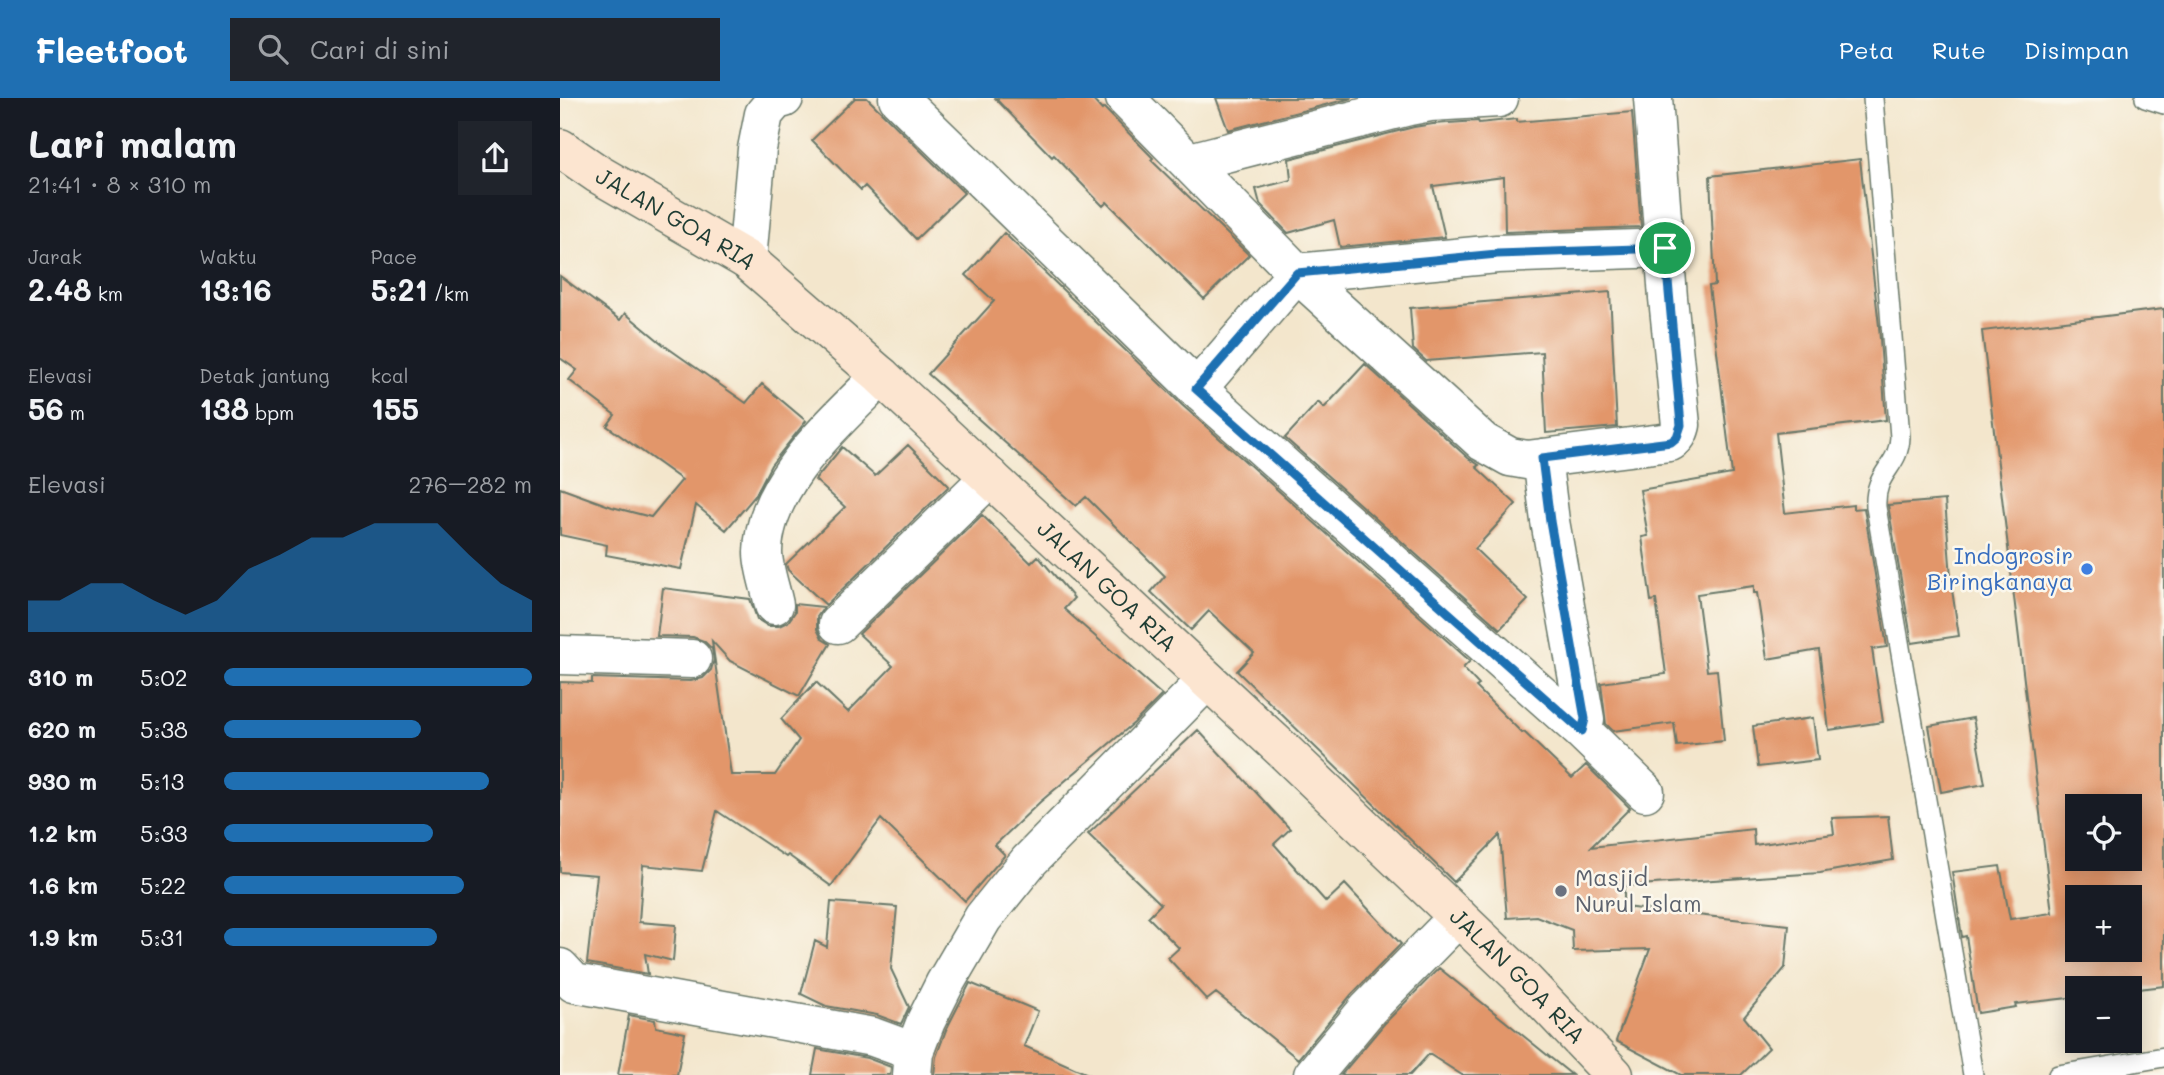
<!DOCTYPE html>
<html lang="id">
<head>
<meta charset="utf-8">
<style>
	:root { --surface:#171b24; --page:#20242c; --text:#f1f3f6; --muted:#9ea1a6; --accent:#1f6fb2 }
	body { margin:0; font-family:Mali,sans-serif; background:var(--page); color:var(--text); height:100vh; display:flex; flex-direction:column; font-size:26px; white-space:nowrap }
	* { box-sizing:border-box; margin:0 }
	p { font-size:23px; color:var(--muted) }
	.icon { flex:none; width:38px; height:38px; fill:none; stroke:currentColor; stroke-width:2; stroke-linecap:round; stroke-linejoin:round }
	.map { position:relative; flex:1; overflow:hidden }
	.side { display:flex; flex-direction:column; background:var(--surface); width:560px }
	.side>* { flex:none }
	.fabs { position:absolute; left:1505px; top:696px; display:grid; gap:14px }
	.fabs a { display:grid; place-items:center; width:77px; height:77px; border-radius:0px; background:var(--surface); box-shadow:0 4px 18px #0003; font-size:35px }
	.pin { position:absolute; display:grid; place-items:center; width:60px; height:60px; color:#fff; margin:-30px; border:4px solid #fff; border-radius:50%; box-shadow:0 2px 7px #0007 }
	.round { display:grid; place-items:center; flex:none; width:74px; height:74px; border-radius:0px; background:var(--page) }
	.summary { display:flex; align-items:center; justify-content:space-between; height:119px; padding:0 28px }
	h1 { font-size:38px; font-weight:700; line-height:52px }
	.metrics { display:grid; grid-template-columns:repeat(3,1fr); gap:10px; height:119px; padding:7px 28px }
	.metrics div { display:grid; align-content:center }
	.metrics b { font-size:30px; font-weight:700 }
	.metrics small { font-size:19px; font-weight:400 }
	.metrics p { font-size:19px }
	.chart { height:196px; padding:14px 28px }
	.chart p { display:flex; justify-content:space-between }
	.chart svg { width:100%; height:126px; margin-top:7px; fill:var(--accent); opacity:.7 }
	ul { padding:0 28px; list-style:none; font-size:23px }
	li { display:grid; grid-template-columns:112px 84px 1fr; align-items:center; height:52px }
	li i { height:18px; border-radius:9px; background:var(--accent) }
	header { display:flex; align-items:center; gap:42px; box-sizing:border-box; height:98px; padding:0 35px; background:var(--accent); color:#fff }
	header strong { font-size:33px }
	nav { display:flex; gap:38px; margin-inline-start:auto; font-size:24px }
	.search { width:490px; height:63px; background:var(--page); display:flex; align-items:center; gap:18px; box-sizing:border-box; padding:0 24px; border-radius:0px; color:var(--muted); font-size:26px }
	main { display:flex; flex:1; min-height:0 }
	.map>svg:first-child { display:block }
	.building { fill:#e2966b; fill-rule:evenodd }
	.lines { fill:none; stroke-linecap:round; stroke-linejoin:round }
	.lane-casing { stroke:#697869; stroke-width:22 }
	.street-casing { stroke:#697869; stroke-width:41 }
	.secondary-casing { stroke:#697869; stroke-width:41 }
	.lane { stroke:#fff; stroke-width:19 }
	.street { stroke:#fff; stroke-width:38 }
	.secondary { stroke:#fce5d0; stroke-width:38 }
	.route-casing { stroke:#fff; stroke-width:14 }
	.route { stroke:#1f6fb2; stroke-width:9 }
	.shop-dot { fill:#3f7fe0; stroke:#fbf7ec; stroke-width:2.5 }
	.worship-dot { fill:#6b7280; stroke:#fbf7ec; stroke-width:2.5 }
	.labels { text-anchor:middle; stroke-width:5; stroke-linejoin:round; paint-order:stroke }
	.street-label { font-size:23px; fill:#1f3d34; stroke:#fbf7ec }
	.shop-label { font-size:23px; fill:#366cbe; stroke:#fbf7ec; text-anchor:end }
	.worship-label { font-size:23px; fill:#5b616d; stroke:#fbf7ec; text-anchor:start }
</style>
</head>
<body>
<header>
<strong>Fleetfoot</strong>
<div class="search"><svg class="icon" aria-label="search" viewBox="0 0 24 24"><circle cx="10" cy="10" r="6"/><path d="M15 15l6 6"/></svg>Cari di sini</div>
<nav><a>Peta</a><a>Rute</a><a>Disimpan</a></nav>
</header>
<main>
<section class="side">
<div class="summary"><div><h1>Lari malam</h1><p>21:41 · 8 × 310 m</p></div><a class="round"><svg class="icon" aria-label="share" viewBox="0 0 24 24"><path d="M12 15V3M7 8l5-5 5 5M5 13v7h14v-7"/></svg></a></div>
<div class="metrics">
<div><p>Jarak</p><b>2.48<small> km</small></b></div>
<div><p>Waktu</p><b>13:16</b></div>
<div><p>Pace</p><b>5:21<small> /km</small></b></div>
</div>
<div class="metrics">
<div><p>Elevasi</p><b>56<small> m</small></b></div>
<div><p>Detak jantung</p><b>138<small> bpm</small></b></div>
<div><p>kcal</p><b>155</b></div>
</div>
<div class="chart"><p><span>Elevasi</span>276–282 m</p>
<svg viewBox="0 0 160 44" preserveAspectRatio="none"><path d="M0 44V33L10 33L20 27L30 27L40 33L50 38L60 33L70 22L80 17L90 11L100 11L110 6L120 6L130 6L140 17L150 27L160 33V44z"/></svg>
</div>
<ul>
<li><b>310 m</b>5:02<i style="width:100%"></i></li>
<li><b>620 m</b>5:38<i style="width:64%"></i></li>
<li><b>930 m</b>5:13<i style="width:86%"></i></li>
<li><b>1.2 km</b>5:33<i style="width:68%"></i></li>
<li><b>1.6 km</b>5:22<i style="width:78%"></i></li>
<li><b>1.9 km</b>5:31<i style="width:69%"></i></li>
</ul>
</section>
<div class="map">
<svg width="1604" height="977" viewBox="0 0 1604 977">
	<rect width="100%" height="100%" fill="#fbf7ec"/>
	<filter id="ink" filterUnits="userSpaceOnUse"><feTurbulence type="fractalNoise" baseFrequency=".0143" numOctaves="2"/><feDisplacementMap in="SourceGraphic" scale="14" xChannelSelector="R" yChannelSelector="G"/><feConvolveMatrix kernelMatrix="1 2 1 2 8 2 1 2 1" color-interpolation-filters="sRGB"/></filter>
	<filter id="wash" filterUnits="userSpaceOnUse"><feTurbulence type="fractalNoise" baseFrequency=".00686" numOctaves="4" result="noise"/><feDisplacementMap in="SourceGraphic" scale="28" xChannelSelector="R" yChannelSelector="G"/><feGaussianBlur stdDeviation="1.57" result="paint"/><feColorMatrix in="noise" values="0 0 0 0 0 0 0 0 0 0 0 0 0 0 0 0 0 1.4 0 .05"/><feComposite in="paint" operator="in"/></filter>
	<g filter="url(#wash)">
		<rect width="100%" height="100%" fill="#f3e6cc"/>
		<g id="blocks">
			<path class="building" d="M295 0H307L404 95 356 141 305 88 301 92 252 42Z
				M435 0H531L542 12 544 10 593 60 591 62 689 157 644 201 547 104 543 108 494 57 492 59Z
				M656 0H792L668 32Z
				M1072 14 1081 129 945 134 944 79 873 88 885 139 780 149 774 122 728 135 700 106 696 91 731 82 729 61 854 29 873 26 918 23 919 25 957 21V24Z
				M1300 61 1319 228 1326 322 1216 335 1225 415 1293 407V411L1304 410 1327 549 1312 551 1323 624 1269 632 1259 552 1207 561 1197 495H1194V488L1137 496 1147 573 1157 572 1164 643 1117 648 1114 625 1053 633 1046 626 1041 585 1106 576 1096 502 1091 503 1082 439 1088 438 1080 392 1172 376 1149 188 1155 187 1150 78Z
				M444 135 622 307 910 563 903 570 919 587 916 589 962 635 964 634 1012 680 1026 667 1070 710 1031 749 1193 731 1194 747 1274 736 1272 720 1328 718 1333 762 1260 775 1064 788V809L1229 827 1225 870 1184 919 1209 950 1181 977H1121L1056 943 1090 851 1013 853 1012 832 976 818 947 820 940 737 894 784 677 573 694 555 649 513 631 532 591 494 605 478 526 399 516 408 368 276 434 203 406 177Z
				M0 178 60 222 65 215 105 248 186 305 202 286 246 323 211 367 195 398 166 432 136 407 121 471 46 457 47 447 0 437V390L52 409 91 419 122 382 47 328 55 317 9 282 17 272 0 260Z
				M1050 194 1057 329 986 335 982 254 866 263 853 251 850 210Z
				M1604 211V888L1570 892 1517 891V899L1455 906 1456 909 1418 915 1406 838 1402 839 1392 774 1440 768 1450 821 1492 815 1422 233ZM1517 709H1570V761H1517ZM1517 800H1570V852H1517Z
				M805 266 908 360 919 367 916 369 956 406 915 451 968 502 940 531 725 340 758 304 764 310Z
				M348 347 389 388 266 507 228 472 226 466 285 409 255 382 282 349 315 378Z
				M1385 402 1392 492 1399 538 1352 545 1328 407Z
				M422 417 471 465 478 458 514 500 504 511 602 597 574 625 480 704 435 747 445 757 405 803 321 721 271 788 228 757 226 759 157 713 142 773 83 767 79 824 116 827 113 863 85 856 88 876 27 865 37 777 0 774V584L32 585V580L131 583 143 580 151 572 154 562 152 551 144 543 133 539 97 538 103 490 190 501 197 521 208 528H219L228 524 235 514V506L264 509 257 519V531L262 541 270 546 239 598 170 563 152 543 171 677H215L239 642 221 621 256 584 288 614 333 568 299 536Z
				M1253 620 1258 662 1198 669 1193 628Z
				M1413 620 1425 686 1381 694 1369 628Z
				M638 632 730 731 714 746 766 804 785 786 841 846 791 897 738 961 656 895 647 902 608 860 619 850 588 819 601 806 528 736Z
				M271 804 337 809 331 871 349 909 341 926 317 917 266 908 241 896 255 843 267 849Z
				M879 870 966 940 1012 977H902L869 956 850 977H781L824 926Z
				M410 885 478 913 464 948 530 977H374L376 959 386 932Z
				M69 917 95 922 96 929 125 935 117 977H58Z
				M257 951 307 960 331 969 330 977H252Z"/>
		</g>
	</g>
	<g filter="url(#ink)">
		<use href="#blocks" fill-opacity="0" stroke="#697869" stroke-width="2"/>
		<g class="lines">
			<defs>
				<path id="lane" d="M1313 0 1340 339C1339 370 1314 373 1316 409L1413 977
					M1585 0 1604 6
					M1498 977 1604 959"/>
				<path id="street" d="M338 0 637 291 1022 633 1085 694
					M565 0 737 175 923 344 950 359 967 362 1110 344C1117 339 1119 335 1121 327L1108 200 1093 0
					M630 64 849 8 870 4 939 0
					M187 162 197 51 204 16 216 2 224 0
					M637 291 737 175 937 156 1105 150
					M982 360 990 423 1025 621 1022 633
					M214 507C211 491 203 471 203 454 204 385 276 324 321 278
					M278 526 430 379
					M0 557 132 561
					M0 870 14 885 313 939 354 954 352 977
					M354 954 366 923 385 885 423 820 469 763 647 582
					M753 977 808 911 898 819"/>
				<g id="secondary">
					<path id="s1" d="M0 50 38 76 187 162 321 278 725 654 958 876 1054 977"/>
				</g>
			</defs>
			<use href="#lane" class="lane-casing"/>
			<use href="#street" class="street-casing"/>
			<use href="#secondary" class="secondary-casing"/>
			<use href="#lane" class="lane"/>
			<use href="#street" class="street"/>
			<use href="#secondary" class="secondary"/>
		</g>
	</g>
	<g class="lines" filter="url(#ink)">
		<defs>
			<path id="route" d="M1105 150 1121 327 1117 339 1111 344 982 360 990 423 1025 621 1022 633 636 291 737 175 937 156Z"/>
		</defs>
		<use href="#route" class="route-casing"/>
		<use href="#route" class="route"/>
	</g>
	<circle class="shop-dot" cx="1527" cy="471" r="7"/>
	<circle class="worship-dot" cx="1001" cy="793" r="7"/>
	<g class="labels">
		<g class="street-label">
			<text dy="8" stroke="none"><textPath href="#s1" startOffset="136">JALAN GOA RIA</textPath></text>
			<text dy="8" stroke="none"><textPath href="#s1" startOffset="704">JALAN GOA RIA</textPath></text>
			<text dy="8" stroke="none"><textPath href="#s1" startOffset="1270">JALAN GOA RIA</textPath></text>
		</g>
		<g class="shop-label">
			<text x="1513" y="466">Indogrosir<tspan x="1513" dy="26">Biringkanaya</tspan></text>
		</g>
		<g class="worship-label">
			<text x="1015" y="788">Masjid<tspan x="1015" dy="26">Nurul Islam</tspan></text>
		</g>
	</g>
</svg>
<div class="fabs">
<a><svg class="icon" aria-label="locate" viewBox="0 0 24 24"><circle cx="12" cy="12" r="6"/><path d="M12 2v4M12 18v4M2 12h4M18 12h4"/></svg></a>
<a>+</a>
<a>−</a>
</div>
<div class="pin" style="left:1105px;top:150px;background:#1e9e55"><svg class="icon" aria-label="arrive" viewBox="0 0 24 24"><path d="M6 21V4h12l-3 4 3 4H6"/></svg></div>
</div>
</main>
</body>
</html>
